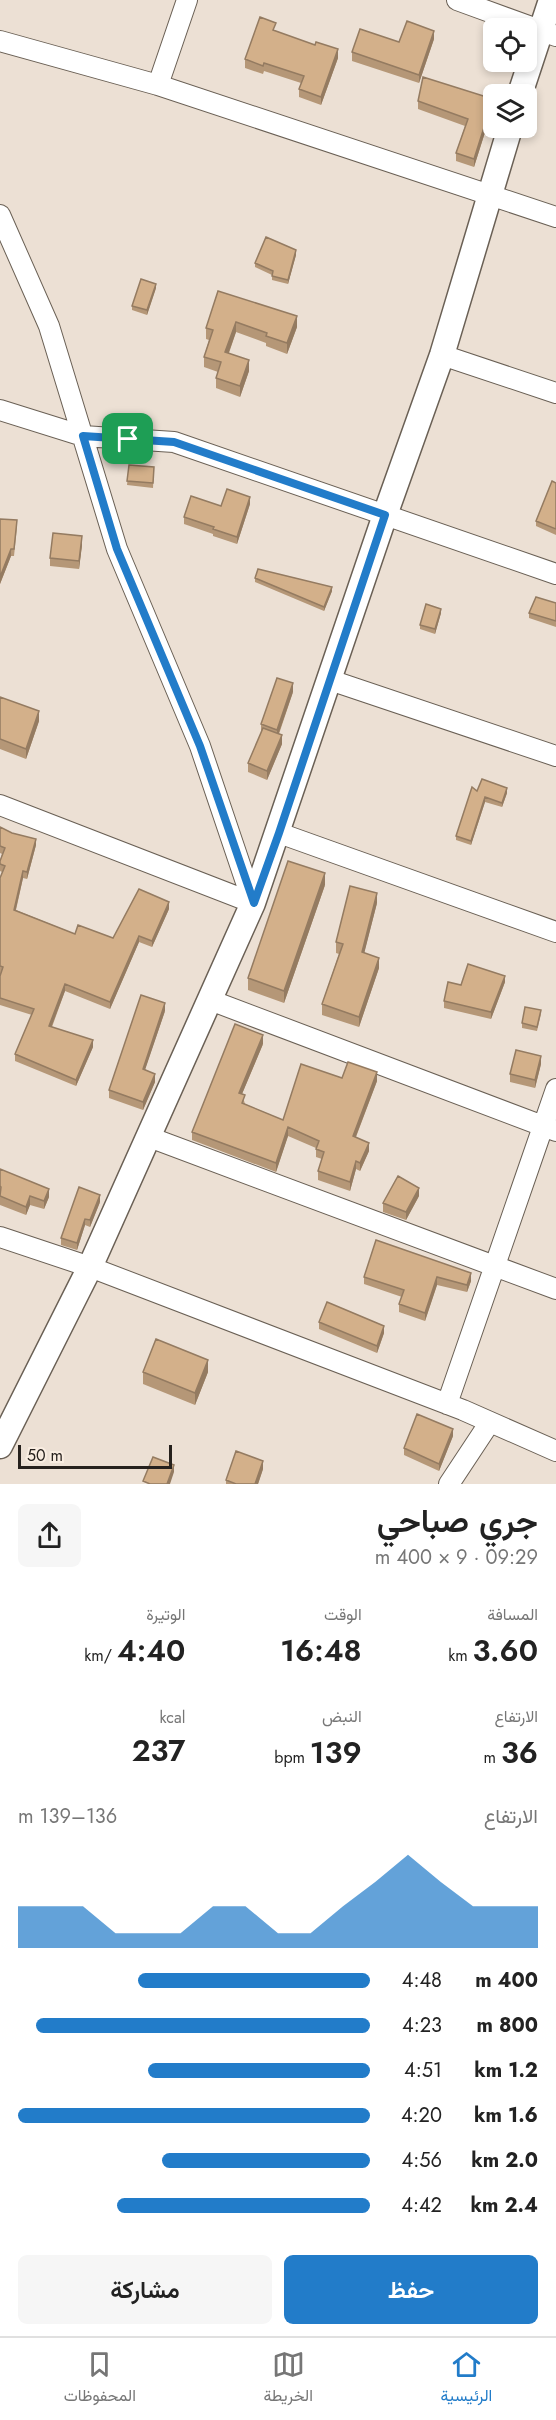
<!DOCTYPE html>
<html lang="ar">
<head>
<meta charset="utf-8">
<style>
	:root { --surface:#fff; --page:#f6f6f6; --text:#222; --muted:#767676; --line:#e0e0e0; --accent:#227cc9 }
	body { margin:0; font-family:Jost,Vazirmatn,sans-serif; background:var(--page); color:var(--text); direction:rtl; height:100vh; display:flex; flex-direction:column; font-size:22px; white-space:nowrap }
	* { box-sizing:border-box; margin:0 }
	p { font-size:20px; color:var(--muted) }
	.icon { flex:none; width:33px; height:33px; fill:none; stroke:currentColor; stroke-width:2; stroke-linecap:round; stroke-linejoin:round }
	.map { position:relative; height:1484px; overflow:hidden; direction:ltr }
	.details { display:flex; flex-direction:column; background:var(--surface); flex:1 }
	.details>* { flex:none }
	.buttons { position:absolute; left:483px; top:18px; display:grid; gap:12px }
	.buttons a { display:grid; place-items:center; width:54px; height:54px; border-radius:9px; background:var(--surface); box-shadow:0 3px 9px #0003; font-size:30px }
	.scale { position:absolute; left:18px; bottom:15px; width:154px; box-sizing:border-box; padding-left:6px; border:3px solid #26211d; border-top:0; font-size:16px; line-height:21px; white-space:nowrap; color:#26211d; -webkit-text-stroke:4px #f9ede1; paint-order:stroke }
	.pin { position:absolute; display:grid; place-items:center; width:51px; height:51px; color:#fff; margin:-26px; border-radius:12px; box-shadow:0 3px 9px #0006 }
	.round { display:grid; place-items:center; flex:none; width:63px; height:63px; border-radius:9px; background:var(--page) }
	.headline { display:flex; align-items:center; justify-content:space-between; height:102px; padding:0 18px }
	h1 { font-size:33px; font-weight:600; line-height:45px }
	.figures { display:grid; grid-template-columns:repeat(3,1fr); gap:9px; height:102px; padding:6px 18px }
	.figures div { display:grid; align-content:center }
	.figures b { font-size:30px; font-weight:600 }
	.figures small { font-size:16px; font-weight:400 }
	.figures p { font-size:16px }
	.chart { height:168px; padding:12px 18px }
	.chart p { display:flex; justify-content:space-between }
	.chart svg { width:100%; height:108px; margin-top:6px; fill:var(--accent); opacity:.7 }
	.action { display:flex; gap:12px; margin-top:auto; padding:12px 18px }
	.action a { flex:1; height:69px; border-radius:9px; background:var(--accent); color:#fff; font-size:24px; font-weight:600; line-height:69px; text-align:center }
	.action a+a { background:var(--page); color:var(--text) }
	ul { padding:0 18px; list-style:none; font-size:20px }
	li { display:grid; grid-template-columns:96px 72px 1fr; align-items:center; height:45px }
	li i { height:15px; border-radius:8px; background:var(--accent) }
	.tab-bar { display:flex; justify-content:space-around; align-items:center; height:84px; border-top:2px solid var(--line); background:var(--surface); font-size:16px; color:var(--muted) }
	.tab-bar a { display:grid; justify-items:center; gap:3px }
	.tab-bar .current { color:var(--accent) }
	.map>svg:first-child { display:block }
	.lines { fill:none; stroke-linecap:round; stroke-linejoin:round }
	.minor-casing { stroke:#6a6055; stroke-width:22 }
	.tertiary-casing { stroke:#6a6055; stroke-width:27 }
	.minor { stroke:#fff; stroke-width:20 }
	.tertiary { stroke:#fff; stroke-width:24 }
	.wall { fill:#b59777 }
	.shaded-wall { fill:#947b61 }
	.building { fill:#d3b08a; stroke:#947b61; stroke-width:1.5 }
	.route-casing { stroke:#fff; stroke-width:12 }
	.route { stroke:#227cc9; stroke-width:8 }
</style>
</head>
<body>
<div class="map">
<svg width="556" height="1484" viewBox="0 0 556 1484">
	<rect width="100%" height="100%" fill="#ece0d4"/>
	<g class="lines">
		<defs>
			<path id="minor" d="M457 0 556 36
				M0 41 158 85 556 217
				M158 85 187 0
				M0 215 49 326 117 549 200 746 253 903
				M442 355 556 393
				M0 410 83 436 174 442 556 574
				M330 680 556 756
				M0 805 253 903
				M279 833 556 932
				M210 1000 556 1131
				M149 1137 556 1289
				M0 1237 90 1267 463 1410 556 1451
				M447 1404 556 1089
				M449 1484 490 1422"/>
			<path id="tertiary" d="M520 94 551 0
				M0 1446 90 1267 253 903 385 515 442 355 510 128"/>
		</defs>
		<use href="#minor" class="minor-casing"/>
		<use href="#tertiary" class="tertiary-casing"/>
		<use href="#minor" class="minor"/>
		<use href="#tertiary" class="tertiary"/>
	</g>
	<path class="wall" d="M276 31 338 58 321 105 299 97V89L301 83 264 71 263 74 245 68V59Z
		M434 39 419 83 352 61V52L399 42Z
		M418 101 493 107 474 167 456 161V153L465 126 418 109Z
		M296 255 288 284 272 280V275L255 267V263Z
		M156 288 147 315 132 310V306Z
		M218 291 297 327 287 354 266 346V343L236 332 229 353 249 371 240 397 216 388V378L218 372 204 367V357L209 340 206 339V328Z
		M129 465 154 467 153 488 127 485Z
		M556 483V535L536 526V521Z
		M250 504 237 544 213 536V534L184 524V517L221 506Z
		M0 519 17 527 14 556H11L0 584Z
		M82 545 79 569 50 566V558Z
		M255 578 332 591 324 611 255 582Z
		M556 603V627L529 618V613Z
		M441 613 435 634 420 629V625Z
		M293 692 279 734 282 744 267 780 248 772V763L261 733V724Z
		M0 697 39 721 26 759 0 749Z
		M477 791 507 793 502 807 485 802 471 845 456 840V836Z
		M0 827 36 845 27 879 23 878 16 910 75 934 113 938 169 909 152 947 139 942 110 1009 65 991 52 1027 93 1047 76 1086 15 1061V1054L32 1015 0 1005V878L2 872 0 871V861L2 854 0 853Z
		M325 885 284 1003 248 990V978Z
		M377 903 364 953 379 968 359 1027 322 1015V1004L339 954 336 953V942Z
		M505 982 491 1019 444 1008V1001L461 985Z
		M165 1011 145 1069 155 1082 143 1110 109 1098V1090Z
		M541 1014 537 1031 522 1028V1023Z
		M263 1044 242 1094 245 1104 283 1120 342 1078 377 1081 356 1137 369 1151 360 1171 356 1169 350 1191 318 1180V1171L322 1159 316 1157V1148L288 1136 276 1172 192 1140V1132Z
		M541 1064 535 1088 510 1082V1074Z
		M0 1169 49 1197 44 1209 30 1205 26 1215 0 1205Z
		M419 1196 406 1220 383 1212V1203Z
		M100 1202 90 1227 85 1225 77 1250 61 1245V1238Z
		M376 1240 471 1281 467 1292 437 1285 425 1321 399 1312V1304L402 1297 364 1284V1277Z
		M319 1322 384 1333 377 1353 319 1329Z
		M143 1372H208L195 1405 143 1384Z
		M453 1436 439 1471 404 1455V1448Z
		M263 1469 258 1484H226V1480Z"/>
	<path class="shaded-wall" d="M434 31V39L419 83V75Z
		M338 49V58L321 105V97Z
		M493 99V107L474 167V159Z
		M296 250V255L288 284V280Z
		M156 284V288L147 315V310Z
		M297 316V327L287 354V343Z
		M236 322V332L225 363V352Z
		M249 360V371L240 397V386Z
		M250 497V504L237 544V537Z
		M82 536V545L79 569V561Z
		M11 549V556L0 584V577Z
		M332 587V591L324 611V607Z
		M441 609V613L435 634V629Z
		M293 683V692L277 738V730Z
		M39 711V721L26 759V749Z
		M282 735V744L267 780V771Z
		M507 788V793L502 807V803Z
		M485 797V802L471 845V841Z
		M36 839V845L27 879V872Z
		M23 871V878L14 917V910Z
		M325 873V885L284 1003V991Z
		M377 893V903L362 962V952Z
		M169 902V909L152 947V941Z
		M139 936V942L110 1009V1002Z
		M379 958V968L359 1027V1017Z
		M505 976V982L491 1019V1012Z
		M65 984V991L49 1033V1026Z
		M165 1003V1011L143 1076V1069Z
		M263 1035V1044L239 1101V1093Z
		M93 1040V1047L76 1086V1080Z
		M541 1056V1064L535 1088V1080Z
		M377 1072V1081L353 1144V1136Z
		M155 1074V1082L143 1110V1102Z
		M288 1127V1136L276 1172V1163Z
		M369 1143V1151L360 1171V1163Z
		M356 1161V1169L350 1191V1182Z
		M419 1188V1196L406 1220V1212Z
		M49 1189V1197L44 1209V1201Z
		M100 1195V1202L90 1227V1220Z
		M30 1196V1205L26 1215V1207Z
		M85 1219V1225L77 1250V1243Z
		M471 1273V1281L467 1292V1285Z
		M437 1277V1285L425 1321V1313Z
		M384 1326V1333L377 1353V1346Z
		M208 1360V1372L195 1405V1393Z
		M453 1429V1436L439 1471V1464Z
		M263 1461V1469L258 1484H255Z
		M174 1465V1472L170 1484H167Z"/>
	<path class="building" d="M260 17 276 23 273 30 315 45 316 42 338 49 321 97 299 89 304 76 264 63 263 66 245 59Z
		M407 21 434 31 419 75 352 52 360 29 399 42Z
		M423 77 493 99 474 159 456 153 468 119 418 101Z
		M266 237 296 250 288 280 272 276 273 271 255 263Z
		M141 279 156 284 147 310 132 306Z
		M218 291 297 316 287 343 266 336 267 333 236 322 225 352 249 360 240 386 216 378 221 362 204 357 213 330 206 328Z
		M129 465 154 467 153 483 127 481Z
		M552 481 556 483V529L536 521Z
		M227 489 250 497 237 537 213 529 214 527 184 517 191 496 221 506Z
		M0 519 17 520 14 549H11L0 577Z
		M53 533 82 536 79 561 50 558Z
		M258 569 332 587 324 607 255 578Z
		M536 597 556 603V621L529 613Z
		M426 604 441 609 435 629 420 625Z
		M277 678 293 683 277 730 261 724Z
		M0 697 39 711 26 749 0 739Z
		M263 728 282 735 267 771 248 763Z
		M482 779 507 788 502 803 485 797 471 841 456 836 472 787 477 791Z
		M0 827 12 833 36 839 27 872 23 871 14 910 75 934 78 925 113 938 139 889 169 902 152 941 139 936 110 1002 65 984 49 1026 93 1040 76 1080 15 1054 34 1009 0 998V976L3 967 0 966V878L5 866 0 864V861L5 848 0 846Z
		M288 861 325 873 284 991 248 978Z
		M350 886 377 893 362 952 379 958 359 1017 322 1004 343 944 336 942Z
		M468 964 505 976 491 1012 444 1001 448 982 461 985Z
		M141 995 165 1003 143 1069 155 1074 143 1102 109 1090Z
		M525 1007 541 1010 537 1027 522 1023Z
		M235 1024 263 1035 239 1093 245 1095 242 1103 283 1120 301 1064 342 1078 348 1062 377 1072 353 1136 369 1143 360 1163 356 1161 350 1182 318 1171 324 1152 316 1149 319 1141 288 1127 276 1163 192 1132Z
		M516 1050 541 1056 535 1080 510 1074Z
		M0 1169 49 1189 44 1201 30 1196 26 1207 0 1196 1 1187 0 1186Z
		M398 1176 419 1188 406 1212 383 1203Z
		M79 1187 100 1195 90 1220 85 1219 77 1243 61 1238Z
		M376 1240 471 1273 467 1285 437 1277 425 1313 399 1304 404 1290 364 1277Z
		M327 1302 384 1326 377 1346 319 1322Z
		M156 1339 208 1360 195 1393 143 1372Z
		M417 1414 453 1429 439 1464 404 1448Z
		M236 1451 263 1461 255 1484H236L226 1480Z
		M153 1457 174 1465 167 1484H150L143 1481Z"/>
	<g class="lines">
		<defs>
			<path id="route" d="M83 436 174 442 385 515 279 833 254 903 200 746 117 549Z"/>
		</defs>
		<use href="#route" class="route-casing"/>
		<use href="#route" class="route"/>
	</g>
</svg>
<div class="buttons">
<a><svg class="icon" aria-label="locate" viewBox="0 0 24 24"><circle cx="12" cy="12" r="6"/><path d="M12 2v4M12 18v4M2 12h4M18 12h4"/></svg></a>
<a><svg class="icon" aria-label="layers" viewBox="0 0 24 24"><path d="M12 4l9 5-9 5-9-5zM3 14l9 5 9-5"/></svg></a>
</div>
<div class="scale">50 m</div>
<div class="pin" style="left:128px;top:439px;background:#1e9e55"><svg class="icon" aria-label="arrive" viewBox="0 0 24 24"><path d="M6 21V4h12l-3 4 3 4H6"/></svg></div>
</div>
<section class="details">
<div class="headline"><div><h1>جري صباحي</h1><p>09:29 · 9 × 400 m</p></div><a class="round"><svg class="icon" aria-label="share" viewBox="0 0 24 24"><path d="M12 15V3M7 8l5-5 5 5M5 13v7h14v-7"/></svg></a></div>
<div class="figures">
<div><p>المسافة</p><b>3.60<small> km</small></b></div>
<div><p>الوقت</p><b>16:48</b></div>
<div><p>الوتيرة</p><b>4:40<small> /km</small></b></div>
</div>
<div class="figures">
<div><p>الارتفاع</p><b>36<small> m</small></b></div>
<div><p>النبض</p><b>139<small> bpm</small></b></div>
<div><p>kcal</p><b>237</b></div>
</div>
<div class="chart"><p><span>الارتفاع</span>136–139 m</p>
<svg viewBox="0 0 160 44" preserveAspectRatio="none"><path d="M0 44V27L10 27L20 27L30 38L40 38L50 38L60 27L70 27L80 38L90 38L100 27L110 17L120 6L130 17L140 27L150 27L160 27V44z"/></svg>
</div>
<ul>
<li><b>400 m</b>4:48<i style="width:66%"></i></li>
<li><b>800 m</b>4:23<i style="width:95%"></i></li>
<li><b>1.2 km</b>4:51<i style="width:63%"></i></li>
<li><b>1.6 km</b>4:20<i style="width:100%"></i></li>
<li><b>2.0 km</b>4:56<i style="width:59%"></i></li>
<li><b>2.4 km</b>4:42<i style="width:72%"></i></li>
</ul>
<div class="action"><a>حفظ</a><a>مشاركة</a></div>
</section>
<nav class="tab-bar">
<a class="current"><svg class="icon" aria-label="home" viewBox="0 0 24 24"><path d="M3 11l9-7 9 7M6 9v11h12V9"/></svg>الرئيسية</a>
<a><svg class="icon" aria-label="map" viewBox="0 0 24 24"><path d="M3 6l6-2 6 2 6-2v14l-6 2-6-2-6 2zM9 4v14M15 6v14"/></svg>الخريطة</a>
<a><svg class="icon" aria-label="saved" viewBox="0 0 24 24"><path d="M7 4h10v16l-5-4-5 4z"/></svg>المحفوظات</a>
</nav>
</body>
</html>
